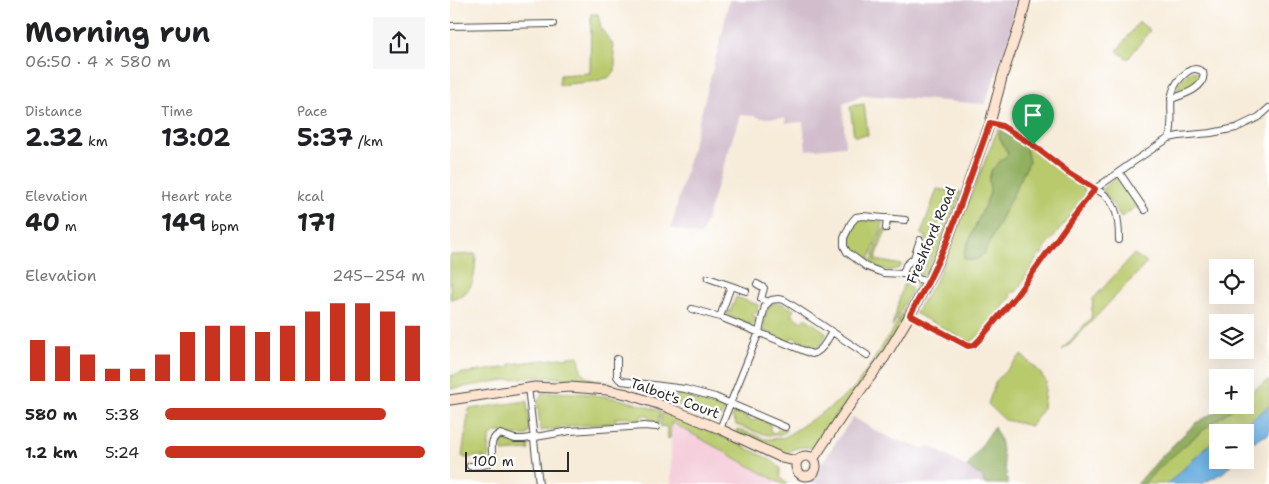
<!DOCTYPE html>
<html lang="en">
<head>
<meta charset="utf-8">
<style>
	:root { --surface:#fff; --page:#f6f6f6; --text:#202124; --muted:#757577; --accent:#c8321e }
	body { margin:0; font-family:"Shantell Sans",sans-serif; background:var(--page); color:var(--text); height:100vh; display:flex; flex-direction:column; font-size:19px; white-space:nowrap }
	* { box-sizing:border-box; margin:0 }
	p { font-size:16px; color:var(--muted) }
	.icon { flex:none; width:28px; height:28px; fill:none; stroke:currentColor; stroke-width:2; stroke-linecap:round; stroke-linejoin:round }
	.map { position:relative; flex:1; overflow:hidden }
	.panel { display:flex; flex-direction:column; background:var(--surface); width:450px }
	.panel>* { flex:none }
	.fabs { position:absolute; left:759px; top:259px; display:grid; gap:10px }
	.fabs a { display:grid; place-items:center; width:45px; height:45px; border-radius:0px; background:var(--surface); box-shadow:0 5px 20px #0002; font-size:25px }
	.scale { position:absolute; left:15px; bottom:12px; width:104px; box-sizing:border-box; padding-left:5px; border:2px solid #2b2b2b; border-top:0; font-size:14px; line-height:18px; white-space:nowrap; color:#2b2b2b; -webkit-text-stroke:4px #fff; paint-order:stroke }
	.pin { position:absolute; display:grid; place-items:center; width:42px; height:42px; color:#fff; margin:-51px -21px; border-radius:50% 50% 50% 0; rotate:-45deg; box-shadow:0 0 5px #0007 }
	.pin .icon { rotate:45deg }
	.round { display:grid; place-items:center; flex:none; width:52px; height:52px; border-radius:0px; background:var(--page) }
	.headline { display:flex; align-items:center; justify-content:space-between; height:85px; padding:0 25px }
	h1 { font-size:28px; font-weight:700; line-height:38px }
	.metrics { display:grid; grid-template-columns:repeat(3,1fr); gap:8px; height:85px; padding:5px 25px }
	.metrics div { display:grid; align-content:center }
	.metrics b { font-size:25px; font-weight:700 }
	.metrics small { font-size:14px; font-weight:400 }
	.metrics p { font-size:14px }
	.chart { height:140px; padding:10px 25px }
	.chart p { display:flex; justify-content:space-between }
	.chart svg { width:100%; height:90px; margin-top:5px; stroke:var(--accent); stroke-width:6 }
	ul { padding:0 25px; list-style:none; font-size:16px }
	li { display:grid; grid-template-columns:80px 60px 1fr; align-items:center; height:38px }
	li i { height:12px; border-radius:6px; background:var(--accent) }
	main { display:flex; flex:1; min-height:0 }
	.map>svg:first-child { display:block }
	.built { fill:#f5cfdb }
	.industrial { fill:#d1bdcc }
	.green { fill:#b9ca6d; stroke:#727a4c }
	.forest { fill:#92ae60; stroke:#5e6c46 }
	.water { fill:#6baee0; stroke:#4b6c86 }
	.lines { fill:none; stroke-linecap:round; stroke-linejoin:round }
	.street-casing { stroke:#4a4845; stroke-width:8 }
	.secondary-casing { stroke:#4a4845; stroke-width:11 }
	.street { stroke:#fff; stroke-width:6 }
	.secondary { stroke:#fde4d1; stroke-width:9 }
	.route-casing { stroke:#fff; stroke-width:10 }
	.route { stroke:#c8321e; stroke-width:6 }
	.labels { text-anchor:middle; stroke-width:4.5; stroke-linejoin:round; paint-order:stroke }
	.street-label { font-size:14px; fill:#2b2b2b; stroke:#fff }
</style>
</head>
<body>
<main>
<section class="panel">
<div class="headline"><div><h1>Morning run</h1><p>06:50 · 4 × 580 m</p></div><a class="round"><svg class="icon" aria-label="share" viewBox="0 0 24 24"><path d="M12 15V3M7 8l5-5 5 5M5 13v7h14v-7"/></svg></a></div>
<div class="metrics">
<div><p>Distance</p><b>2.32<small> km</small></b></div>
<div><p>Time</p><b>13:02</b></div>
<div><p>Pace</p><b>5:37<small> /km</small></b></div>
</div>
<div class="metrics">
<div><p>Elevation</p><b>40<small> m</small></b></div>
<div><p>Heart rate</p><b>149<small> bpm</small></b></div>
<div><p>kcal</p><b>171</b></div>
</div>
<div class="chart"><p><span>Elevation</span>245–254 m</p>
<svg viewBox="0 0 160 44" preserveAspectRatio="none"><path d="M5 44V24M15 44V27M25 44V31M35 44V38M45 44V38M55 44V31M65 44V20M75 44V17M85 44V17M95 44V20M105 44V17M115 44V10M125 44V6M135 44V6M145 44V10M155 44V17"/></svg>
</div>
<ul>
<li><b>580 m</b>5:38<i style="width:85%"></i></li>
<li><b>1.2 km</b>5:24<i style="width:100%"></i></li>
</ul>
</section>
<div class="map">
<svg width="819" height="484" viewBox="0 0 819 484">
	<rect width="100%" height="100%" fill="#fff"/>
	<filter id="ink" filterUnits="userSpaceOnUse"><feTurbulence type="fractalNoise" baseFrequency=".02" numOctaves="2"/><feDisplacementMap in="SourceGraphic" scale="10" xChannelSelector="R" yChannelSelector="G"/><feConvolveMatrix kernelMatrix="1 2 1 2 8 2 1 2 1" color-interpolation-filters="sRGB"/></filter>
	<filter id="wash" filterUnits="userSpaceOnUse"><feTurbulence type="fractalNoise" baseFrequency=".0096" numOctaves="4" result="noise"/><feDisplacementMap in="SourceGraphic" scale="20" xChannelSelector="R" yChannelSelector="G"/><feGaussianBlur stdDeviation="1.12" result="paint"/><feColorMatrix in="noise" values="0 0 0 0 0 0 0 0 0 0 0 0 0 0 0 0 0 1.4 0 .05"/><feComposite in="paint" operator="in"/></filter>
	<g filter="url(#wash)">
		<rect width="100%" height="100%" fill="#f7ecda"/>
		<path class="built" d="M221 422 332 484H221Z"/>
		<path class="industrial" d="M279 0H565L560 35 535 104 414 95 393 103 395 146 356 150 353 122 336 123 335 118H311L306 116 290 115 251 236 221 228 273 30Z
			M403 417 426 431 445 440 472 448 480 446 533 477 534 484H360L376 457Z"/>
		<path class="green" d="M141 14H148L151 29 162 43 165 60V71L158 78H154L147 81 109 85 110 75 140 73Z
			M689 22 700 30 678 59 667 51Z
			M741 71 751 73 752 77 745 86 725 96 730 81Z
			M414 104 418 135 404 136 400 106Z
			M548 129 550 130 549 136 558 154 542 169 539 179 540 193 514 252V258L558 204 579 162 575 143 629 182 634 188 636 197 593 250 594 252 593 254 589 255 580 270 581 271 566 292H563L560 295 561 298 555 303V305L527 339 520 343 465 313 487 279Z
			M668 176 689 205 671 217 652 189Z
			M487 189 501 191 484 237 472 265 466 267 464 269 462 268 464 261 472 262 480 242 475 240 476 236 471 234Z
			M505 191 511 192 489 249 479 271 473 276 466 274 470 273 474 269 491 231Z
			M412 219 431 222 433 224 418 263C412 259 403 255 398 249 395 244 401 227 405 222 408 219 409 220 412 219Z
			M449 222H455V223C447 223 442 224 438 232H435L425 260 452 265C445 274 429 269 420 265L433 229 438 230 442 224Z
			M26 254C25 268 26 287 12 295 8 297 4 298 0 299V255Z
			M684 254 697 263 619 345 612 350 641 318 643 299Z
			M463 280 468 283 469 289 447 330 415 379 384 418 365 449C353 445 343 447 334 456L286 432 287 429 316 439H322L335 437 378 409 395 396 407 385 446 325 465 289 466 284Z
			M457 284 462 290 442 327 453 285Z
			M286 297 308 305 307 313H303V316L306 317 303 325H301L277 315 276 311 280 312Z
			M323 303 334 304 344 310 341 314 351 322 355 318 374 331 376 334C374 340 369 347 364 350L357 348 358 344 342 337 339 342 315 332C312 323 316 309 323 303Z
			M571 355 587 369 596 381 593 408 581 426 555 420 538 404 546 381Z
			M129 356 131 370 136 377 166 385C142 381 117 378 93 377 62 377 30 385 0 389V376L14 373 60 367V364Z
			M819 380V406L800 420 780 432H768L767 440 760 444 717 484H687L714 454 746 423 779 405H795V396Z
			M200 387 206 388V393L213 394 214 389C219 390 219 393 220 397L225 399C229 390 233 391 242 393L240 398 261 405 263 399C274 404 277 404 272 416H271L269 418 263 419 225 403 199 394H203L199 393Z
			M91 393C117 391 147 394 173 400 186 403 199 407 211 411L210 414 208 424 202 423 200 421 199 416 192 415C190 421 189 422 182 423L181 417 165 418V423L123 426 91 431 87 401 89 400 92 395Z
			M77 401 80 430 77 435C72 435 69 436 64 435 56 434 48 428 41 436 35 445 44 457 33 462V456L15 458 12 456 19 409Z
			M286 408 295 411 294 417 304 421 307 417 320 424V431L325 433 330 428 335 429 337 431C321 441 302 430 286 425L285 421 282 418Z
			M214 412C246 425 277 438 307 453 315 457 325 461 330 468V477L337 484H332L221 422 220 438 218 439 217 427 210 426 212 414Z
			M52 440C57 441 62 444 67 444 71 445 75 444 78 445L79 450 52 452Z"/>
		<path class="forest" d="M550 130 575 143 579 162 558 204 534 254C527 260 523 262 514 258V252L540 193 539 179 542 169 558 154 549 136Z
			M779 405H789C768 418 752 431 733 447 719 459 706 470 694 484H687L714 454 746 423Z
			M544 427 550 439 558 484H534L533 477 517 467Z"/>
		<path class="water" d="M819 406V434L804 441 795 450V432H780L800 420Z
			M767 440 768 460H786L774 472 752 484H717L760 444Z"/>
	</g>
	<g filter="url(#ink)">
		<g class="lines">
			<defs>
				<path id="street" d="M0 26 103 24
					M719 138C727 113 711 93 736 73 742 68 746 68 753 72 757 88 733 95 721 99
					M669 172 695 210
					M455 220 413 216 406 217 401 223 394 238V246L397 252 417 267 433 273 453 274 478 282
					M436 228 437 218
					M669 240C669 219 667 198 645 189L683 162 719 138 729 136 761 133 786 128 809 117 819 108
					M453 274 456 265 464 258 470 240
					M258 278 296 291
					M307 284 314 288 311 299 319 302
					M242 309 270 317 362 354C372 352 377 340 382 332
					M460 315 518 346 525 345 566 296 622 218 645 189C635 183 625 177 615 170 592 153 568 130 540 123
					M270 317 281 286
					M167 359V376L169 379 172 381 235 389 265 397 335 427
					M78 387 89 484
					M270 429 309 332 315 306 321 300 328 299 334 300 348 309 417 355
					M20 466C25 466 32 466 37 464 49 457 34 443 49 434L53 435 65 439H74L120 431 194 426 206 427"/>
				<path id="secondary" d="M0 400 85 387 106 388 120 387 157 390 177 394 214 406 270 429 332 458 347 461
					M346 466a10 10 0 1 1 20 0a10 10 0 1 1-20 0Z
					M364 458 394 413 435 357 460 315 478 282 497 242 540 123 553 74 571 21 576 0"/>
			</defs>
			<use href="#street" class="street-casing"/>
			<use href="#secondary" class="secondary-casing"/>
			<use href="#street" class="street"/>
			<use href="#secondary" class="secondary"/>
		</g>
	</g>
	<g class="lines" filter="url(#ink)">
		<defs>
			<path id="route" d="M540 123 552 126 583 145 618 172 645 189 622 218 566 296 530 339 524 345 518 346 460 315 478 282 497 242Z"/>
		</defs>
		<use href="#route" class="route-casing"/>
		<use href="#route" class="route"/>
	</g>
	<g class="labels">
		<g class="street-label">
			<text transform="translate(481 235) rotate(-67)" y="5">Freshford Road</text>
			<text transform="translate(225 398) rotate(20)" y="5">Talbot's Court</text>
		</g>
	</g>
</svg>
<div class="fabs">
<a><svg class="icon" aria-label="locate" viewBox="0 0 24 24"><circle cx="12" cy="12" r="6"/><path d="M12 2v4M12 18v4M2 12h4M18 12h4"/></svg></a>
<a><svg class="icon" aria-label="layers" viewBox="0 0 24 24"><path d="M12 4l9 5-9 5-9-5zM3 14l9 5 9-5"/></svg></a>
<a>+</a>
<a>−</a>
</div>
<div class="scale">100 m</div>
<div class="pin" style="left:583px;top:145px;background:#1e9e55"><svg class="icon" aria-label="arrive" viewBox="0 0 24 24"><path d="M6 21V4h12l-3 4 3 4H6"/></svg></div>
</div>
</main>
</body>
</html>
